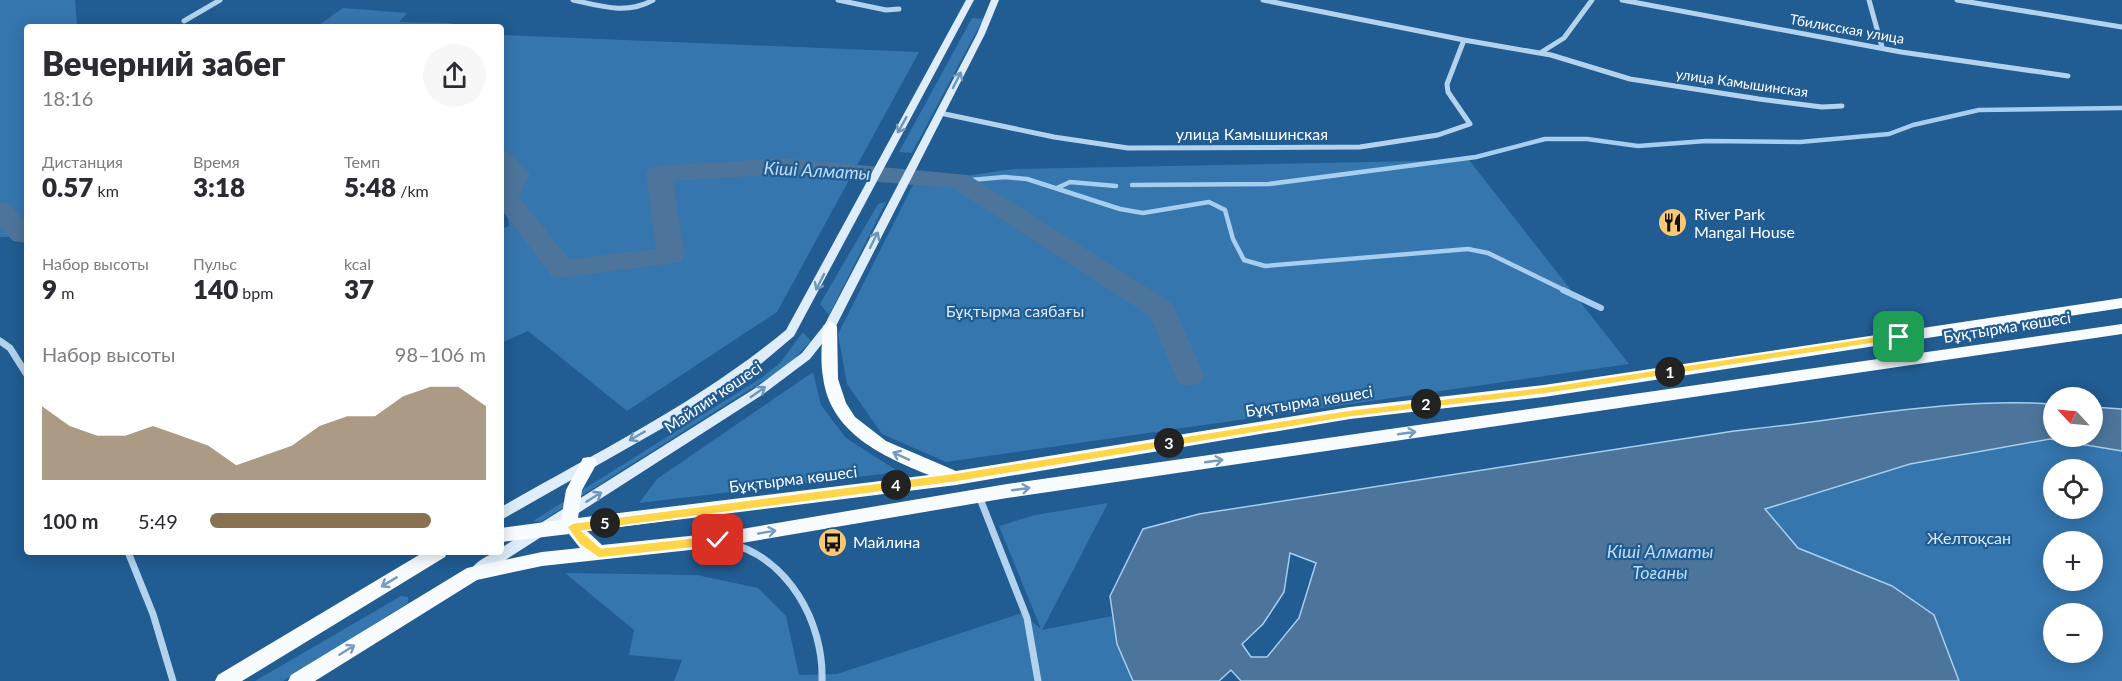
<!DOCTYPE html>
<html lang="ru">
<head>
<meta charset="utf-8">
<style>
	:root { --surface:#fff; --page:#f7f7f7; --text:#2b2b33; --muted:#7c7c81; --accent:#887251 }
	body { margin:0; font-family:Lato,sans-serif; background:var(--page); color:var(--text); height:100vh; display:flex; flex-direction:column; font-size:22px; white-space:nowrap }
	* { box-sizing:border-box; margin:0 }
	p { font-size:20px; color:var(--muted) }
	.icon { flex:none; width:33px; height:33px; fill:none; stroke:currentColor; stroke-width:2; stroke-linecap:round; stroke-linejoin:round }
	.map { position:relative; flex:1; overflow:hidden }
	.side { position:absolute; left:24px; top:24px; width:480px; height:531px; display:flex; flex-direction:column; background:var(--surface); border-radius:6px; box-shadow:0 3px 15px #0003 }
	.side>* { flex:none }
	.needle { width:39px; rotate:296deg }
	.tools { position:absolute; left:2043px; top:387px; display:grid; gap:12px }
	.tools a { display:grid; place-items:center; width:60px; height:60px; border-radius:50%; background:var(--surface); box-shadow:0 3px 15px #0003; font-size:30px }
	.pin { position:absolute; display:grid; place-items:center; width:51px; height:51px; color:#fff; margin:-26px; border-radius:12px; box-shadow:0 3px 9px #0006 }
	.km { position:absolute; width:30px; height:30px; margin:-15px; border-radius:50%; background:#222; color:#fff; font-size:16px; line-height:30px; text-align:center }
	.round { display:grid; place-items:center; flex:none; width:63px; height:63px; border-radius:32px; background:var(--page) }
	.overview { display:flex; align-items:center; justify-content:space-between; height:102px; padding:0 18px }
	h1 { font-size:33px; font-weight:800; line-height:45px }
	.metrics { display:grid; grid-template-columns:repeat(3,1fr); gap:9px; height:102px; padding:6px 18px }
	.metrics div { display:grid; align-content:center }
	.metrics b { font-size:26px; font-weight:800 }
	.metrics small { font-size:16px; font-weight:400 }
	.metrics p { font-size:16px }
	.chart { height:168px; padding:12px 18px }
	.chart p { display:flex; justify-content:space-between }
	.chart svg { width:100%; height:108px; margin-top:6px; fill:var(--accent); opacity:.7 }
	ul { padding:0 18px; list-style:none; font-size:20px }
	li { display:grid; grid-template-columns:96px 72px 1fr; align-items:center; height:45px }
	li i { height:15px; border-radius:8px; background:var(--accent) }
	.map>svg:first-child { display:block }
	.green { fill:#3576af; fill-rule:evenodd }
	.water { fill:#4d759b; stroke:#a7ceee; stroke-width:1.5; fill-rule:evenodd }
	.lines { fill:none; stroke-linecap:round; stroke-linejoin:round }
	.stream-far1 { stroke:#a7ceee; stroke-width:4.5 }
	.stream { stroke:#a7ceee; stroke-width:6 }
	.river { fill:#4d759b; fill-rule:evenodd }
	.minor-far1 { stroke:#b3d2ed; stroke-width:5 }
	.minor { stroke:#b3d2ed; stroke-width:7 }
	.secondary { fill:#dfedfa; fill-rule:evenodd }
	.primary { fill:#f9fcff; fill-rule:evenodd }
	.oneway { stroke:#6d96bc }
	.oneway2 { stroke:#779cbe }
	.route { fill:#ffd54a; stroke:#fff; stroke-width:1.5 }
	.labels { text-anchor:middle; stroke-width:4.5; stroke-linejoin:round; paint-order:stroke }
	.far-street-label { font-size:14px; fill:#fff; stroke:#215c92 }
	.street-label { font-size:16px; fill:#fff; stroke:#215c92 }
	.poi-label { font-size:16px; fill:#fff; stroke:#215c92; text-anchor:start }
	.park-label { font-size:16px; fill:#d9eaf9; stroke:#215c92 }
	.water-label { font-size:18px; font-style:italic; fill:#bfdcf4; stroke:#215c92 }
</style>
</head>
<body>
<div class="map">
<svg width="2122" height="681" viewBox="0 0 2122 681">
	<rect width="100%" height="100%" fill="#215c92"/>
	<path class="green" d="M0 0H75L77 25 83 27H27V237H0Z
		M343 8 407 13 399 22 449 23 466 27H316Z
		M972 18 983 19 912 153 899 152Z
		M501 35 919 52 777 312 627 411 528 331 501 343V229L509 226 501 173Z
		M1469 160 1629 364 946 462 882 434 847 384 838 334 914 183 1014 169Z
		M886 202 829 315 820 304 878 204Z
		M803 332 811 341 787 366 540 522 533 521 761 378 780 363Z
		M813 372 821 405 846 438 899 472 639 503 657 479Z
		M2050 439 2122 451V681H1959L1934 615 1892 586 1798 548 1765 509 1910 464ZM2054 470H2092V508H2054ZM2054 542H2092V580H2054ZM2054 614H2092V652H2054Z
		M1108 503 1042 630 1112 616 1117 644 1133 681H674L682 660 629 655 634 630 565 573 697 575 758 588 786 616 799 675 837 674 1022 613 1041 629 999 526 1035 515Z
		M401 596 408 597V603L283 681H255Z"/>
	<path class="water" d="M2053 404 2054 436H2092L2093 407 2122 409V451L2050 439 1910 464 1765 509 1798 548 1892 586 1934 615 1959 681H1241L1231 670 1219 681H1133L1117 644 1110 596 1143 529 1199 514 1734 431C1839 421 1947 397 2053 404ZM1290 553 1316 563 1299 618 1267 657H1251L1242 644 1263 624 1284 592Z"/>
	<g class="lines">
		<path class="stream-far1" d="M959 181 1005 177 1027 179 1120 209 1143 213 1209 202 1225 210 1233 239 1244 260 1265 266 1468 249 1488 253 1566 291
			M1132 185 1269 184 1476 157 1545 139H1587L1638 146 1706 141 1800 142 1889 134 1913 125 1979 110 2122 108
			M1057 188 1070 182 1116 186"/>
		<path class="stream" d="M1563 290 1601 308"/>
		<path class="river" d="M501 150 510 153 530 174 519 197 569 259 656 249 646 174 650 168 659 166 783 158 968 175 1172 303 1204 375 1200 383 1189 386 1178 383 1150 316 953 188 783 174 673 181 685 256 681 262 562 278 552 276 501 209V181L504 175 501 173Z
			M0 202 9 204 27 223V243L13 241 0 226Z"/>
		<path class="minor-far1" d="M573 0C600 6 627 15 653 0
			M838 0 886 10 899 9
			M1622 0 1901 52 2068 76
			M1869 0 1882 47
			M1957 0 2122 27
			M184 21 220 0
			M1464 40 1551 55 1630 79 1759 99 1822 107 1842 106
			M1540 53 1564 38 1592 0
			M940 113 1054 137 1128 148 1360 147 1438 135 1470 124 1448 92 1447 84 1464 40 1263 0"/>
		<path class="minor" d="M0 341 10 348 27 375
			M979 496 1027 618 1038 681
			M728 543C788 557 824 622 822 681
			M128 552 153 614 173 681"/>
		<path class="secondary" d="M966 0H974L794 336 762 363 691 412 501 520V507C599 451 698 403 786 330Z
			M991 0H999L985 34 836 326 810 359 762 395 482 575 477 577 472 575 470 571C475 562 491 552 501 552V548L754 389 802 353 825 324 977 34Z"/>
		<path class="primary" d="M2122 298V308L1544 397 1350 419 956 485 587 531 602 545 718 533 1007 484 2122 324V334L1007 498 718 547 542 566 509 573 477 580 315 681H288L291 675 467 568 542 552 580 548 569 534 501 542V528L561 520 566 490 583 458 589 457 595 458 597 463 582 490 578 518 929 475C882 456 830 433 823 377 820 360 822 343 823 326L830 321 837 326 838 379 846 403 855 417 886 441 956 471 1350 407 1544 385Z
			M424 552H448L445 557 242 681H215L218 675Z"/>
	</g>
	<defs><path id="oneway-shaft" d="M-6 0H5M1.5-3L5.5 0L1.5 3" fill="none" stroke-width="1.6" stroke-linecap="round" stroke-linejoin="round" transform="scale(1.5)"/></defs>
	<g class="oneway">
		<use href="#oneway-shaft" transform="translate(957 80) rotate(-63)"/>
		<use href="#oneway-shaft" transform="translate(902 125) rotate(119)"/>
		<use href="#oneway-shaft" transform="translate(874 240) rotate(-63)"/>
		<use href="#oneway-shaft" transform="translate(820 282) rotate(117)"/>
		<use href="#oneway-shaft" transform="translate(758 392) rotate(-35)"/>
		<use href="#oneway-shaft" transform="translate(637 436) rotate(150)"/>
		<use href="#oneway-shaft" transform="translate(594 497) rotate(-32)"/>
	</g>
	<g class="oneway2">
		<use href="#oneway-shaft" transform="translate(1407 433) rotate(-8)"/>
		<use href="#oneway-shaft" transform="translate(901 456) rotate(-155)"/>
		<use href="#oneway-shaft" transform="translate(1214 461) rotate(-8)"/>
		<use href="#oneway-shaft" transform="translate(1021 489) rotate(-8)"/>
		<use href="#oneway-shaft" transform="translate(767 532) rotate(-10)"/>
		<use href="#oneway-shaft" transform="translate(389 582) rotate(149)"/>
		<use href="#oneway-shaft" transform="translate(347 650) rotate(-32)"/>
	</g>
	<path class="route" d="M1899 333 1902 334V339L1544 394 1350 417 956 482 582 531 601 548 718 535 724 540 718 545 599 558 579 544 567 527 573 523 956 473 1350 410 1544 387Z"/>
	<defs>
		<symbol id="restaurant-disc" viewBox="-11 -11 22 22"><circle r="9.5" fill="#f9c875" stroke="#215c92"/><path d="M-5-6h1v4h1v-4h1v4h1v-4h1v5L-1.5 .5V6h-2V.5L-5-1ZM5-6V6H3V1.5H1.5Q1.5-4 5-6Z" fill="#111"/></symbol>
		<symbol id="bus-disc" viewBox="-11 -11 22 22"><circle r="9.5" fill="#f9c875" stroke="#215c92"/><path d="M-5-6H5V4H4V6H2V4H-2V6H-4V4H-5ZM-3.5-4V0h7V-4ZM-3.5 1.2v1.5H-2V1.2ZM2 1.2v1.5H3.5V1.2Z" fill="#111"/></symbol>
	</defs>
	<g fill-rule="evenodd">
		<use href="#restaurant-disc" x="1656" y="206" width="33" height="33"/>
		<use href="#bus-disc" x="816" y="526" width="33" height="33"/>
	</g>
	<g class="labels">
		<g class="far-street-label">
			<text transform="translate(1847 29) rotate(10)" y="5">Тбилисская улица</text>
			<text transform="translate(1742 83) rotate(8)" y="5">улица Камышинская</text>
		</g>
		<g class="street-label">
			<text x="1252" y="140">улица Камышинская</text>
			<text transform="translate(2007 327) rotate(-9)" y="6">Бұқтырма көшесі</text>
			<text transform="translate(713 397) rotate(-34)" y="6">Майлин көшесі</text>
			<text transform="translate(1309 401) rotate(-9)" y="6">Бұқтырма көшесі</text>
			<text transform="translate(793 479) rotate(-7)" y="6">Бұқтырма көшесі</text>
		</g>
		<g class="poi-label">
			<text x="1694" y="220">River Park<tspan x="1694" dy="18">Mangal House</tspan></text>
			<text x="853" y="548">Майлина</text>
		</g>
		<g class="park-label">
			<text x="1015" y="317">Бұқтырма саябағы</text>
			<text x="1969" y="544">Желтоқсан</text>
		</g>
		<g class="water-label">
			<text transform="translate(817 171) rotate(3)" y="6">Кіші Алматы</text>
			<text x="1660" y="558">Кіші Алматы<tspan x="1660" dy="21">Тоғаны</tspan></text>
		</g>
	</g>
</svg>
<div class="tools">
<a><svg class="needle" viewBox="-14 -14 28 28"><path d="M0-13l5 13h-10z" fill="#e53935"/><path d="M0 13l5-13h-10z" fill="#7c7c81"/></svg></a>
<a><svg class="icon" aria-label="locate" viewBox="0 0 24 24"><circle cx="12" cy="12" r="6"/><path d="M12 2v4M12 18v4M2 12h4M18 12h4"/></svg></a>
<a>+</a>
<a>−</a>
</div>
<div class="pin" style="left:1899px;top:337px;background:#1e9e55"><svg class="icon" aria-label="arrive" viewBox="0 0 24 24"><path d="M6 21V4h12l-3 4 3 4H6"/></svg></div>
<div class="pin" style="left:718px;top:540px;background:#d93025"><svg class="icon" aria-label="check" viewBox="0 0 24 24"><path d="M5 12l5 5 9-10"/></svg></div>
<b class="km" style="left:1670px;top:372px">1</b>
<b class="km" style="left:1426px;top:404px">2</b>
<b class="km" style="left:1169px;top:443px">3</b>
<b class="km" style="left:896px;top:485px">4</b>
<b class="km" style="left:605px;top:523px">5</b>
<section class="side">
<div class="overview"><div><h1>Вечерний забег</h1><p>18:16</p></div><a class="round"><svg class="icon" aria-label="share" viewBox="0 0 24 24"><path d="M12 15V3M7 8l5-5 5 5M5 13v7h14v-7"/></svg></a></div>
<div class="metrics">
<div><p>Дистанция</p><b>0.57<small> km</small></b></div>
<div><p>Время</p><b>3:18</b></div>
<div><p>Темп</p><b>5:48<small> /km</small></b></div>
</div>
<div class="metrics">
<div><p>Набор высоты</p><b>9<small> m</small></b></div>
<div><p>Пульс</p><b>140<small> bpm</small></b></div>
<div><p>kcal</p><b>37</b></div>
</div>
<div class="chart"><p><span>Набор высоты</span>98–106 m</p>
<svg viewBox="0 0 160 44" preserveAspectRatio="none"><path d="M0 44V14L10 22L20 26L30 26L40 22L50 26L60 30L70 38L80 34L90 30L100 22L110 18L120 18L130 10L140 6L150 6L160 14V44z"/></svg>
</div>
<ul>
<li><b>100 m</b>5:49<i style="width:80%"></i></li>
</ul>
</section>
</div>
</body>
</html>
